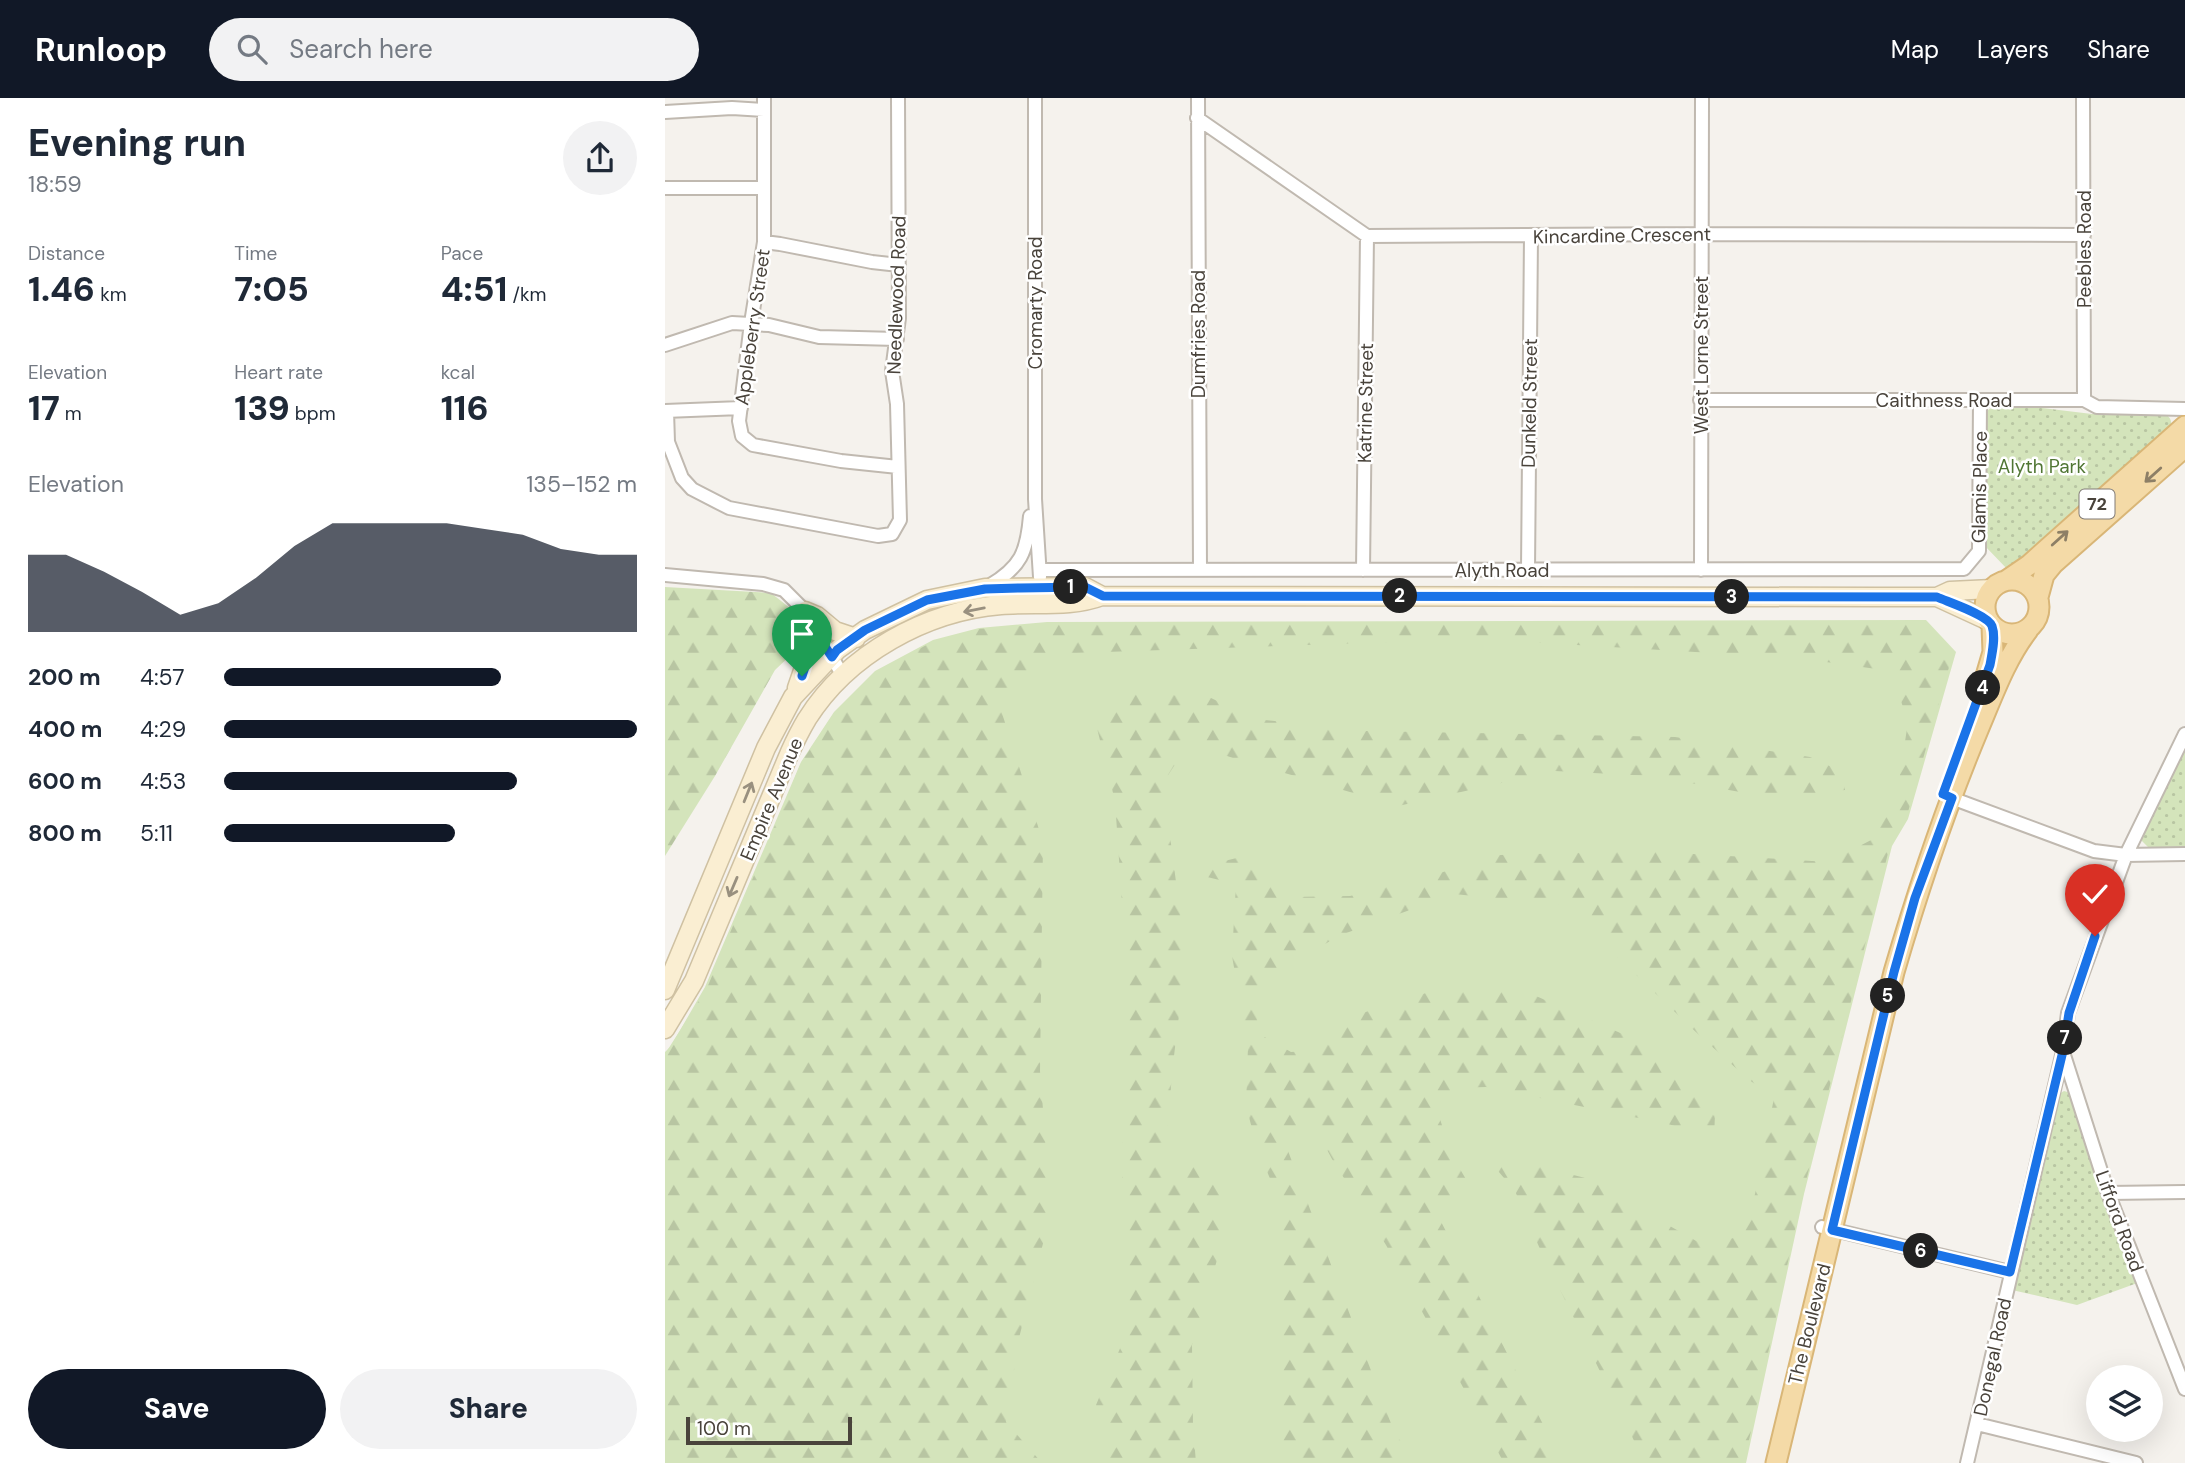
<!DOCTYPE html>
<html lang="en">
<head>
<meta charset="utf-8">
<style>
	:root { --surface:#fff; --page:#f2f2f3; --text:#1f2937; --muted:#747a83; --accent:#111827 }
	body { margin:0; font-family:"DM Sans",sans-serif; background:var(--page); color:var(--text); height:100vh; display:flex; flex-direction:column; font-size:26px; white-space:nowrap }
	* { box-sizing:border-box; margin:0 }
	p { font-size:23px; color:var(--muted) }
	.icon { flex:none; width:38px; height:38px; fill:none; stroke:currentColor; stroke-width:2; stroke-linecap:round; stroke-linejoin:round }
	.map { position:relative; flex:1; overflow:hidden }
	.drawer { display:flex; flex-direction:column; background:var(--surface); width:665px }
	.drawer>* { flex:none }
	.buttons { position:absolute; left:1421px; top:1267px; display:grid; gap:14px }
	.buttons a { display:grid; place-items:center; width:77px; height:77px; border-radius:50%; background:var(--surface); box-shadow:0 7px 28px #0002; font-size:35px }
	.scale { position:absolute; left:21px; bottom:18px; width:166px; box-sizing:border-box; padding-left:7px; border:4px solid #49433b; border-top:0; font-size:19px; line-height:24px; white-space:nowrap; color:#49433b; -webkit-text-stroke:5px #fff; paint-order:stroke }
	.pin { position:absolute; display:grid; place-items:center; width:60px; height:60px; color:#fff; margin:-72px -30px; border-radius:50% 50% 50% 0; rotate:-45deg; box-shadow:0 0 7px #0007 }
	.pin .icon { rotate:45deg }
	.km { position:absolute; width:35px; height:35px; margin:-18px; border-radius:50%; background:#222; color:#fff; font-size:19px; line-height:35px; text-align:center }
	.round { display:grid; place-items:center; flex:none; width:74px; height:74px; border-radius:37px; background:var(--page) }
	.overview { display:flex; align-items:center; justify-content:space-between; height:119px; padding:0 28px }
	h1 { font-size:38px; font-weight:800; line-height:52px }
	.figures { display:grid; grid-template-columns:repeat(3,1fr); gap:10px; height:119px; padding:7px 28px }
	.figures div { display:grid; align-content:center }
	.figures b { font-size:35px; font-weight:800 }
	.figures small { font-size:19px; font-weight:400 }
	.figures p { font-size:19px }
	.chart { height:196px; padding:14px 28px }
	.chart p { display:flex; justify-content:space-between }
	.chart svg { width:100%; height:126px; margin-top:7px; fill:var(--accent); opacity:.7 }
	.button { display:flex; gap:14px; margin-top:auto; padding:14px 28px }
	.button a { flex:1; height:80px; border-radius:42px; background:var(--accent); color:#fff; font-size:28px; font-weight:800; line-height:80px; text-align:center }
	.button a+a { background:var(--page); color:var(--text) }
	ul { padding:0 28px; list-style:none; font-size:23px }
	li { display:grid; grid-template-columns:112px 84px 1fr; align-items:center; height:52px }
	li i { height:18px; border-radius:9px; background:var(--accent) }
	header { display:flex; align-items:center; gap:42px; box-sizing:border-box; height:98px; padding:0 35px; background:var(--accent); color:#fff }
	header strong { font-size:33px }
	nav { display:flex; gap:38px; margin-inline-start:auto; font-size:24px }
	.search { width:490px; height:63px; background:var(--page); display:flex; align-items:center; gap:18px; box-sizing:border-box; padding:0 24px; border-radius:38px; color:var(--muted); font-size:26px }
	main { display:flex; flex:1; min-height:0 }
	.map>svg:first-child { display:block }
	.grass { fill:#d4e4bb }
	.forest { fill:url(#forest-firs) }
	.park { fill:url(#park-dots) }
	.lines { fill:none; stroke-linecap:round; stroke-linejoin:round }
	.minor-casing { stroke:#c0b9b0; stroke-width:16 }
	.secondary-casing { stroke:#cfc1a2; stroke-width:21 }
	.primary-casing { stroke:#d9b677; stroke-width:23 }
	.minor { stroke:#fff; stroke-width:12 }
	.secondary { stroke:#faeed2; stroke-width:18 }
	.primary { stroke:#f4daa7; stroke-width:19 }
	.oneway { stroke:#8d7f66 }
	.oneway2 { stroke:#99907f }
	.route-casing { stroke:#fff; stroke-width:14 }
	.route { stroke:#1a73e8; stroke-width:9 }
	.labels { text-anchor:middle; stroke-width:5; stroke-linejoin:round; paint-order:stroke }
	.shield { fill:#fff; stroke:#807b76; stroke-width:2 }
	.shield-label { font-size:18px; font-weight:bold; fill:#49433b }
	.street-label { font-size:19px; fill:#49433b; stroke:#fff }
	.park-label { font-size:19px; fill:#507633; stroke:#fff }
</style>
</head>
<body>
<header>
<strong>Runloop</strong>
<div class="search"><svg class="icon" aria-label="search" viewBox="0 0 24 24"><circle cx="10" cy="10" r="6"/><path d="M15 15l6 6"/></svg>Search here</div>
<nav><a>Map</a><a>Layers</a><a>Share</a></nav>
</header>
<main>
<section class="drawer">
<div class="overview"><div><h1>Evening run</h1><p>18:59</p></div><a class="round"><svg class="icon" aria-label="share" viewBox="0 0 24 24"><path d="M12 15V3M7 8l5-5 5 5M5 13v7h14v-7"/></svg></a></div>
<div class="figures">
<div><p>Distance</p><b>1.46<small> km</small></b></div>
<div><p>Time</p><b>7:05</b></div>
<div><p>Pace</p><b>4:51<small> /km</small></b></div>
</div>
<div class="figures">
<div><p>Elevation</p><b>17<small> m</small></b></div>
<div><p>Heart rate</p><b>139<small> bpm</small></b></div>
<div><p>kcal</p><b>116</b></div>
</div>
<div class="chart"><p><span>Elevation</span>135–152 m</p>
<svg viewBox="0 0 160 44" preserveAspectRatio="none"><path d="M0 44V17L10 17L20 23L30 30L40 38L50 34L60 25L70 14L80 6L90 6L100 6L110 6L120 8L130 10L140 15L150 17L160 17V44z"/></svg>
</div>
<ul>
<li><b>200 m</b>4:57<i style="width:67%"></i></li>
<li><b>400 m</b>4:29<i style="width:100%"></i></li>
<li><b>600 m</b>4:53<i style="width:71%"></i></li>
<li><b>800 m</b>5:11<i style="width:56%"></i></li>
</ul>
<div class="button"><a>Save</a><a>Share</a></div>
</section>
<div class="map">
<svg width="1520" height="1365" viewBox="0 0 1520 1365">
	<defs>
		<pattern id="forest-firs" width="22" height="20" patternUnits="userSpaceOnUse" patternTransform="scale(1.75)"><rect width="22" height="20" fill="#d4e4bb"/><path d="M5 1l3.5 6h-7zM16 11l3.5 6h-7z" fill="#b8c5a2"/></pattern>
		<pattern id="park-dots" width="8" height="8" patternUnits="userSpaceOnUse" patternTransform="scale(1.75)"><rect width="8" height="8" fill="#d4e4bb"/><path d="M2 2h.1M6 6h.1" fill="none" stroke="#b8c5a2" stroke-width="1.8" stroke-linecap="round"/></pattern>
	</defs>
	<rect width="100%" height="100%" fill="#f5f2ed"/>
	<path class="grass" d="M1261 522 1291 554 1243 721 1227 748 1139 1096 1081 1365H0V954L6 948 40 889 136 664 169 614 210 573 268 542 314 530 382 524Z"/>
	<path class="forest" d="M0 489 106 495 135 518 147 537 110 572 50 678 0 758Z
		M1260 524 1288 555 1241 721 1225 747 1138 1095 1079 1365H980L875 1151 850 1093 828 1067H869L940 1085 982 1115 1033 1144 1078 1139 1090 1096 1109 1000 1083 981 1033 936 898 807 789 796 673 838 601 883 589 908 596 937 626 954 652 952 688 918 783 888 855 891 985 948 1050 1016 1049 1040 1003 1026 821 989 787 990 775 1021 786 1056 805 1088 772 1116C816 1199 854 1284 899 1365H839L721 1147 667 1061 646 1022 620 1045 730 1336 753 1365H615V1105L592 1049 581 1008 583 948 567 858 571 786 538 778 551 765 580 758 594 774 627 799 685 798 758 780 835 757 977 753 1164 764 1208 741 1234 683 1243 624 1226 573 1132 560 861 544 755 543 382 556 336 612 378 744 375 973 386 1114 354 1240 341 1324 377 1365H8L0 1356V956L42 890 136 665 169 615 211 574 269 543 313 531 382 526Z
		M468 594 546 600 590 621 701 633 1010 639 1145 659 1178 674 1180 692 1139 697 1075 694 986 678 890 673 733 708 568 660 524 645 498 685 521 860 508 966 502 1034V1066L560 1072 552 1162 527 1247 528 1328 531 1365H446L431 1307 462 1234 457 1077 462 879 450 703 429 618Z"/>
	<path class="park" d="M1333 306 1361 308 1427 316H1500C1507 320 1507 325 1505 332L1344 473 1319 447V321L1323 312Z
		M1520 652V750H1484L1477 743 1476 735Z
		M1399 993 1406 995 1475 1184 1412 1207 1347 1192 1394 996Z"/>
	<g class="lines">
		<defs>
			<path id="minor" d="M99 0V144L86 225 74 323 77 338 88 347 176 363 233 369
				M370 0V401L375 479
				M533 0 535 472
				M1418 0 1419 302
				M0 14 67 10 99 12
				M532 20 702 138 1036 136 1419 137
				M0 90H99
				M99 144 115 146 207 164 234 167
				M0 247 67 225 104 227 154 239 232 241
				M1035 302H1419L1432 309 1520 311
				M0 313 76 310
				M2 313 3 344 17 380 27 391 64 410 213 438 227 436 235 422 232 306 227 273 234 220 233 0
				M375 472 1299 471 1314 453 1315 302
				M698 472 702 138
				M863 472 866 138
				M1036 472 1037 0
				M0 477 98 486 119 492 140 513 178 578
				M324 488C356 469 362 454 365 418
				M1281 698 1429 753 1461 757 1520 756
				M1398 954 1443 1095 1520 1291
				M1443 1095 1520 1094
				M1157 1129 1345 1174
				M1312 1326 1471 1365
				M1302 1365 1398 953 1403 915 1461 757 1520 636"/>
			<path id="secondary" d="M1272 499 1285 493 1327 491
				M140 513 152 518 170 533 191 540
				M132 590 151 535
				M0 892 101 650 128 599 172 552 200 532 262 502 320 490 420 489 437 498
				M0 931 29 883 125 654C130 643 136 631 142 621 183 556 261 513 336 507 370 504 405 510 437 498L1210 499H1272L1324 523"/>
			<path id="primary" d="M1320 509a27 27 0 1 1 54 0a27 27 0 1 1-54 0Z
				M1342 482 1364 467 1520 328
				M1373 499 1379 477 1388 466 1520 349
				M1316 595 1328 554 1327 528
				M1111 1365 1229 874C1253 792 1280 711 1313 632 1328 597 1340 562 1363 532"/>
		</defs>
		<use href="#minor" class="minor-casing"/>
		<use href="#secondary" class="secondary-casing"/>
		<use href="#primary" class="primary-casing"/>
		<use href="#minor" class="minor"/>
		<use href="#secondary" class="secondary"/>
		<use href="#primary" class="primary"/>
	</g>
	<defs><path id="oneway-shaft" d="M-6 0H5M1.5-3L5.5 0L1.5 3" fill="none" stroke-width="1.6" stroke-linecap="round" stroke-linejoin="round" transform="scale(1.75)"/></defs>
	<g class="oneway">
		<use href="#oneway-shaft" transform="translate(1488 377) rotate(138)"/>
		<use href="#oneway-shaft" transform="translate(1395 440) rotate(-42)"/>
	</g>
	<g class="oneway2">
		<use href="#oneway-shaft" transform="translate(309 512) rotate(169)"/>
		<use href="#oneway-shaft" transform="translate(83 694) rotate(-68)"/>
		<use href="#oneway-shaft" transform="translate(68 789) rotate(113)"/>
	</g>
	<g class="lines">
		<defs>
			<path id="route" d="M137 578 151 535 167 559 172 552 200 532 262 502 320 491 355 490 420 489 438 498 1272 499C1283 504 1323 517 1327 528 1331 539 1327 556 1325 567L1278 696 1287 700 1250 800 1229 874 1167 1132 1345 1174 1398 953 1404 915 1430 838"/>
		</defs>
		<use href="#route" class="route-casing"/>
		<use href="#route" class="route"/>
	</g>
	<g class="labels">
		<rect class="shield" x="1414.5" y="391.5" width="35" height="29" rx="5"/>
		<g class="shield-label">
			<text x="1432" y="412">72</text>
		</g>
		<g class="street-label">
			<text transform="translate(957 137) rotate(-1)" y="7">Kincardine Crescent</text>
			<text transform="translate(1419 151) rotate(-90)" y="7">Peebles Road</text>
			<text transform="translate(231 197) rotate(-88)" y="7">Needlewood Road</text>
			<text transform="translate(370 205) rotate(-90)" y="7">Cromarty Road</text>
			<text transform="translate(87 229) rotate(-82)" y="7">Appleberry Street</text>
			<text transform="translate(533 236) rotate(-90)" y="7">Dumfries Road</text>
			<text transform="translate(1036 257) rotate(-90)" y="7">West Lorne Street</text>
			<text x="1279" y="309">Caithness Road</text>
			<text transform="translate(700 305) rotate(-89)" y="7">Katrine Street</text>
			<text transform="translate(864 305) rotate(-89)" y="7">Dunkeld Street</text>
			<text transform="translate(1314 389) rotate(-89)" y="7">Glamis Place</text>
			<text x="837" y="479">Alyth Road</text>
			<text transform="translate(106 701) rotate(-67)" y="7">Empire Avenue</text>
			<text transform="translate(1455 1123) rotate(70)" y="7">Lifford Road</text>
			<text transform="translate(1144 1226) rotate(-76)" y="7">The Boulevard</text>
			<text transform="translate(1327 1259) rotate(-78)" y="7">Donegal Road</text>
		</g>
		<g class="park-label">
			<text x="1377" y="375">Alyth Park</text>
		</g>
	</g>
</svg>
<div class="buttons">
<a><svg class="icon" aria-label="layers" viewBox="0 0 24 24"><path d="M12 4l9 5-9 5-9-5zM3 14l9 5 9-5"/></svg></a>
</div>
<div class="scale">100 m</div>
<div class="pin" style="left:137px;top:578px;background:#1e9e55"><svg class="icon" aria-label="arrive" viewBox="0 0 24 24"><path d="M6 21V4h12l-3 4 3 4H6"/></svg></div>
<div class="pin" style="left:1430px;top:838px;background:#d93025"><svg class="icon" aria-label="check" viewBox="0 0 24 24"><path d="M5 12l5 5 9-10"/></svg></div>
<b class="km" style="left:406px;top:489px">1</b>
<b class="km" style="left:735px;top:498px">2</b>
<b class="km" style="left:1067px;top:499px">3</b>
<b class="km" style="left:1318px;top:590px">4</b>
<b class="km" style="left:1223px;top:898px">5</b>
<b class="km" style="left:1256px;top:1153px">6</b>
<b class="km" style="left:1400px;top:940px">7</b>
</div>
</main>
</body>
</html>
